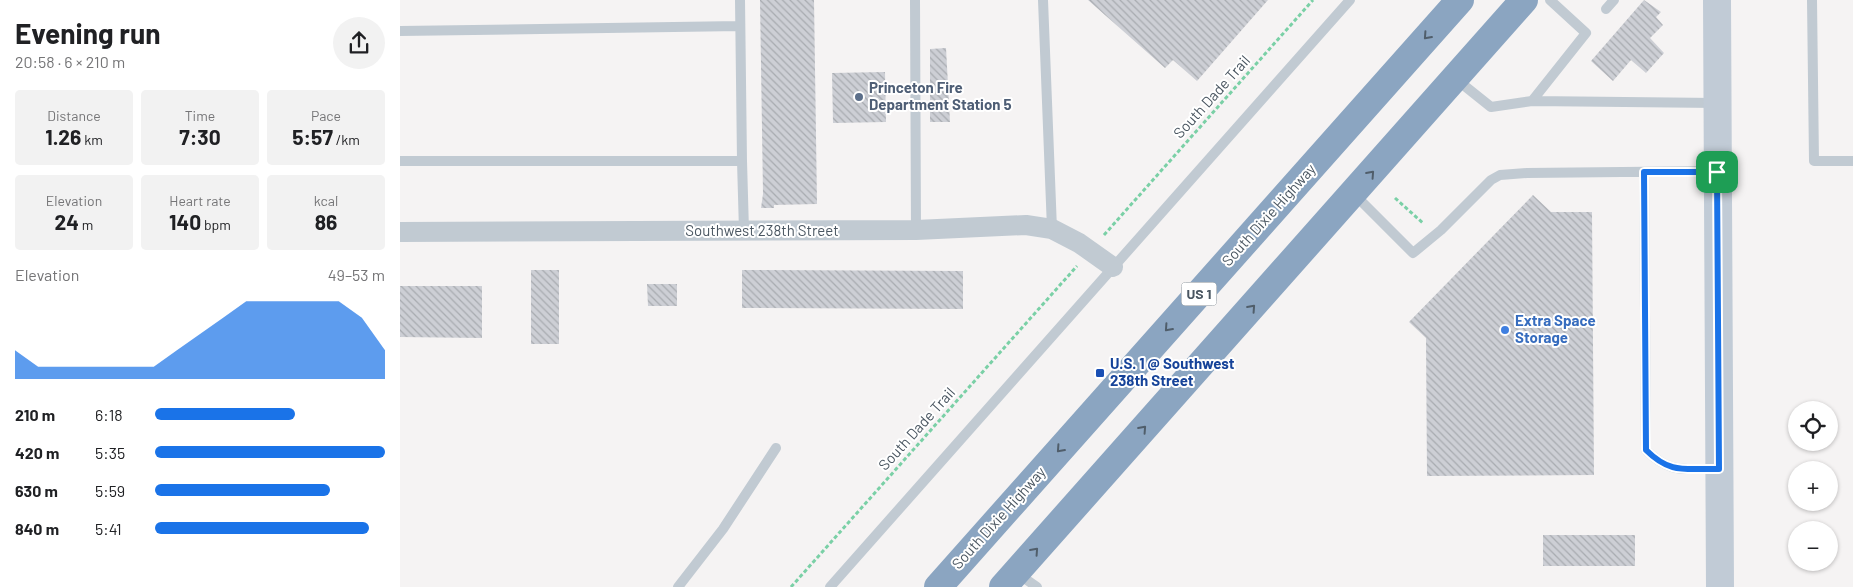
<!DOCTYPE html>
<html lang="en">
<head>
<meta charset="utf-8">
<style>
	:root { --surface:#fff; --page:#f2f2f2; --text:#202124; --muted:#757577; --accent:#1a73e8 }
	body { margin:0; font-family:Barlow,sans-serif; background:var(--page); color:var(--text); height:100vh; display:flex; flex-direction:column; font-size:19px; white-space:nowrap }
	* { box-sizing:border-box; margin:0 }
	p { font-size:16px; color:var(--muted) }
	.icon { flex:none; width:28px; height:28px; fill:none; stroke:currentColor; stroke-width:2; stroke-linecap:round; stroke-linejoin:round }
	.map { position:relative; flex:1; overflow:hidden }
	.panel { display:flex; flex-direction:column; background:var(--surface); width:400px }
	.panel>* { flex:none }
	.tools { position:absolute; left:1388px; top:401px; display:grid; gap:10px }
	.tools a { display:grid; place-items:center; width:50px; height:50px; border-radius:50%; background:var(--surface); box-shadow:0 1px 4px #0004; font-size:25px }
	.pin { position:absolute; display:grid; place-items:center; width:42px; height:42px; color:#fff; margin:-21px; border-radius:10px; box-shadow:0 2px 8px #0006 }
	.round { display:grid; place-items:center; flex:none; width:52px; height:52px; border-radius:26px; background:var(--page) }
	.head { display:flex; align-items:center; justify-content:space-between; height:85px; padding:0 15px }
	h1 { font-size:28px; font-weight:700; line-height:38px }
	.metrics { display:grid; grid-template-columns:repeat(3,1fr); gap:8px; height:85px; padding:5px 15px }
	.metrics div { display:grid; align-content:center; border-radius:5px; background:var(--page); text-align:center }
	.metrics b { font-size:21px; font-weight:700 }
	.metrics small { font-size:14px; font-weight:400 }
	.metrics p { font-size:14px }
	.chart { height:140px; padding:10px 15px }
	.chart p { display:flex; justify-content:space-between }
	.chart svg { width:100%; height:90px; margin-top:5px; fill:var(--accent); opacity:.7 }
	ul { padding:0 15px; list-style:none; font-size:16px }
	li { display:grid; grid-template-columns:80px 60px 1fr; align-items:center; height:38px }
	li i { height:12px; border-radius:6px; background:var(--accent) }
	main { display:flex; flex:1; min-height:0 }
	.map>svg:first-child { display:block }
	.building { fill:url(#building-back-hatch) }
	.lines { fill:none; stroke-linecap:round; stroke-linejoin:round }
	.path { stroke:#7ad0a6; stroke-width:3; stroke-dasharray:4 2.5; stroke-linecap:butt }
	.lane { stroke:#c1cad2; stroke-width:10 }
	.street { stroke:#c1cad2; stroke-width:20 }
	.secondary { stroke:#c1cbd6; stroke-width:28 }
	.highway { stroke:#8ba5c1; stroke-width:28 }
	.oneway { stroke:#505e6b }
	.route-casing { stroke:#fff; stroke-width:10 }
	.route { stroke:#1a73e8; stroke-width:6 }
	.service-dot { fill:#5c6f8a; stroke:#fff; stroke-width:2 }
	.shop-dot { fill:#3f7fe0; stroke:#fff; stroke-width:2 }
	.transit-dot { fill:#1a4fb4; stroke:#fff; stroke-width:2 }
	.labels { text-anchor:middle; stroke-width:4; stroke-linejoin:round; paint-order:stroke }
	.shield { fill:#fff; stroke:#808990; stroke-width:1 }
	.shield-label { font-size:14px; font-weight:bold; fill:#4a5661 }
	.service-label { font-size:15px; font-weight:bold; fill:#4e5e75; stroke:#fff; text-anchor:start }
	.street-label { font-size:15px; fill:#4a5661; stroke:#fff }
	.shop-label { font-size:15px; font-weight:bold; fill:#366cbe; stroke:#fff; text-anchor:start }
	.transit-label { font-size:15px; font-weight:bold; fill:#164399; stroke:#fff; text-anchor:start }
</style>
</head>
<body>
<main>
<section class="panel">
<div class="head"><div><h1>Evening run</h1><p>20:58 · 6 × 210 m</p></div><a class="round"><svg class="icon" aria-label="share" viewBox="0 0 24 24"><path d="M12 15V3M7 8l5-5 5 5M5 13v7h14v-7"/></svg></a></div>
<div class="metrics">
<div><p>Distance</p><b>1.26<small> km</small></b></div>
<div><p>Time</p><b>7:30</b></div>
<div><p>Pace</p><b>5:57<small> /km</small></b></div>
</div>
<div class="metrics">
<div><p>Elevation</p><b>24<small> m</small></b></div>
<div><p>Heart rate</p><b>140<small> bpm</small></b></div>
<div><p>kcal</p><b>86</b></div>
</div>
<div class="chart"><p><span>Elevation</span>49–53 m</p>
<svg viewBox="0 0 160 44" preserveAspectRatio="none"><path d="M0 44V30L10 38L20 38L30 38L40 38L50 38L60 38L70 30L80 22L90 14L100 6L110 6L120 6L130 6L140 6L150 14L160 30V44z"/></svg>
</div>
<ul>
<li><b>210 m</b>6:18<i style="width:61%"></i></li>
<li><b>420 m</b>5:35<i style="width:100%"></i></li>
<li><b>630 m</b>5:59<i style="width:76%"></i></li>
<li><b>840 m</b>5:41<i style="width:93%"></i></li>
</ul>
</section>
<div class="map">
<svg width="1453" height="587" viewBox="0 0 1453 587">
	<defs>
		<pattern id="building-back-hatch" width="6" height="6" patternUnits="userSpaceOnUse" patternTransform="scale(1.25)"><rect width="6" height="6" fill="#cdcfd5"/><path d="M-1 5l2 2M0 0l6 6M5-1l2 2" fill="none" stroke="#a8abb0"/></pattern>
	</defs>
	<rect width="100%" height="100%" fill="#f5f3f3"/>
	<path class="building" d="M360 0H414L417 204 374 205V208H361L363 194Z
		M688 0H868L797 81 773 60 765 68Z
		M1244 0 1261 12 1256 17 1263 25 1250 38 1264 53 1246 73 1231 60 1213 81 1191 61Z
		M546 48 550 122H530V49Z
		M485 72 486 122 433 123 432 73Z
		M1133 195 1151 212H1192L1194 475 1027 476 1026 338 1009 322Z
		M131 270H159V344H131Z
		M342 270 563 271V309L342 308Z
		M247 284H277V306H248Z
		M0 286H82V338L0 337Z
		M1143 535H1235V566H1143Z"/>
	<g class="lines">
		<path class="path" d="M995 198 1024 224
			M704 235 913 0
			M391 587 677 266"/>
		<path class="lane" d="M515 0 516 230
			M643 0 652 229
			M1412 0 1414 161H1453
			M1206 9 1214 0
			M0 31 340 26
			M1056 79 1091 107 1132 101 1317 103
			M1132 101 1186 33 1150 0
			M0 161H342L340 0
			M342 161 344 231
			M1244 172 1246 450C1271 475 1285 468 1318 469
			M954 194 1013 253 1041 230 1091 180 1100 175 1127 173 1317 171
			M617 573 637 587
			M278 587 323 529 376 448
			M430 587 950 0"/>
		<path class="street" d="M0 232 516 230 626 225 652 229 679 243 713 267"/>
		<path class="secondary" d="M1317 0 1320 587"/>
		<path class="highway" d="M538 587 1060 0
			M603 587 1124 0"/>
	</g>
	<defs><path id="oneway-chevron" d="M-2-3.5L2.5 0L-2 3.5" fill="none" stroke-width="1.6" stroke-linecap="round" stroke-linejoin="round" transform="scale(1.25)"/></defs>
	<g class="oneway">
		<use href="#oneway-chevron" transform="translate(1027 36) rotate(132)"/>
		<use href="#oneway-chevron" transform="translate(971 174) rotate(-48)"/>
		<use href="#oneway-chevron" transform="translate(852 308) rotate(-48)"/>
		<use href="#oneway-chevron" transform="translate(768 328) rotate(132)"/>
		<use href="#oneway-chevron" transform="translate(743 429) rotate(-48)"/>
		<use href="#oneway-chevron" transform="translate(660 449) rotate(132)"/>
		<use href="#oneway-chevron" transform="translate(635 551) rotate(-48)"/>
	</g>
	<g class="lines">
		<defs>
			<path id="route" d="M1244 172H1317L1319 469C1286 468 1271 475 1246 450Z"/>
		</defs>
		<use href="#route" class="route-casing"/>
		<use href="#route" class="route"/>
	</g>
	<circle class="service-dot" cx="459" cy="97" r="5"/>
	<circle class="shop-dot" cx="1105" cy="330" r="5"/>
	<rect class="transit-dot" x="695" y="368" width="10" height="10" rx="2.5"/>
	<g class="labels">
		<rect class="shield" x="781.5" y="282.5" width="35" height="23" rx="4"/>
		<g class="shield-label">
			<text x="799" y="299">US 1</text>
		</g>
		<g class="service-label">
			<text x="469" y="93">Princeton Fire<tspan x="469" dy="17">Department Station 5</tspan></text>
		</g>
		<g class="street-label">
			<text transform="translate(812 97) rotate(-48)" y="5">South Dade Trail</text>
			<text transform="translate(869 215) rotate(-48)" y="5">South Dixie Highway</text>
			<text x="362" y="236">Southwest 238th Street</text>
			<text transform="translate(517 429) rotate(-48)" y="5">South Dade Trail</text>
			<text transform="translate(599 518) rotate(-48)" y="5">South Dixie Highway</text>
		</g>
		<g class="shop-label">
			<text x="1115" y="326">Extra Space<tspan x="1115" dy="17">Storage</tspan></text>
		</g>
		<g class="transit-label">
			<text x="710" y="369">U.S. 1 @ Southwest<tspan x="710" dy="17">238th Street</tspan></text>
		</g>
	</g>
</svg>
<div class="tools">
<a><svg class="icon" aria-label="locate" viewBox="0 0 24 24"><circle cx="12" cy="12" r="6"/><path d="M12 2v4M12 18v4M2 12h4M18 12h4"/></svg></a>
<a>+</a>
<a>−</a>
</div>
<div class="pin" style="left:1317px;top:172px;background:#1e9e55"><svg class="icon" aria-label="arrive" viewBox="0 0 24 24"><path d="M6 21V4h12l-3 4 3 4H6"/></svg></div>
</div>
</main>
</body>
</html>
